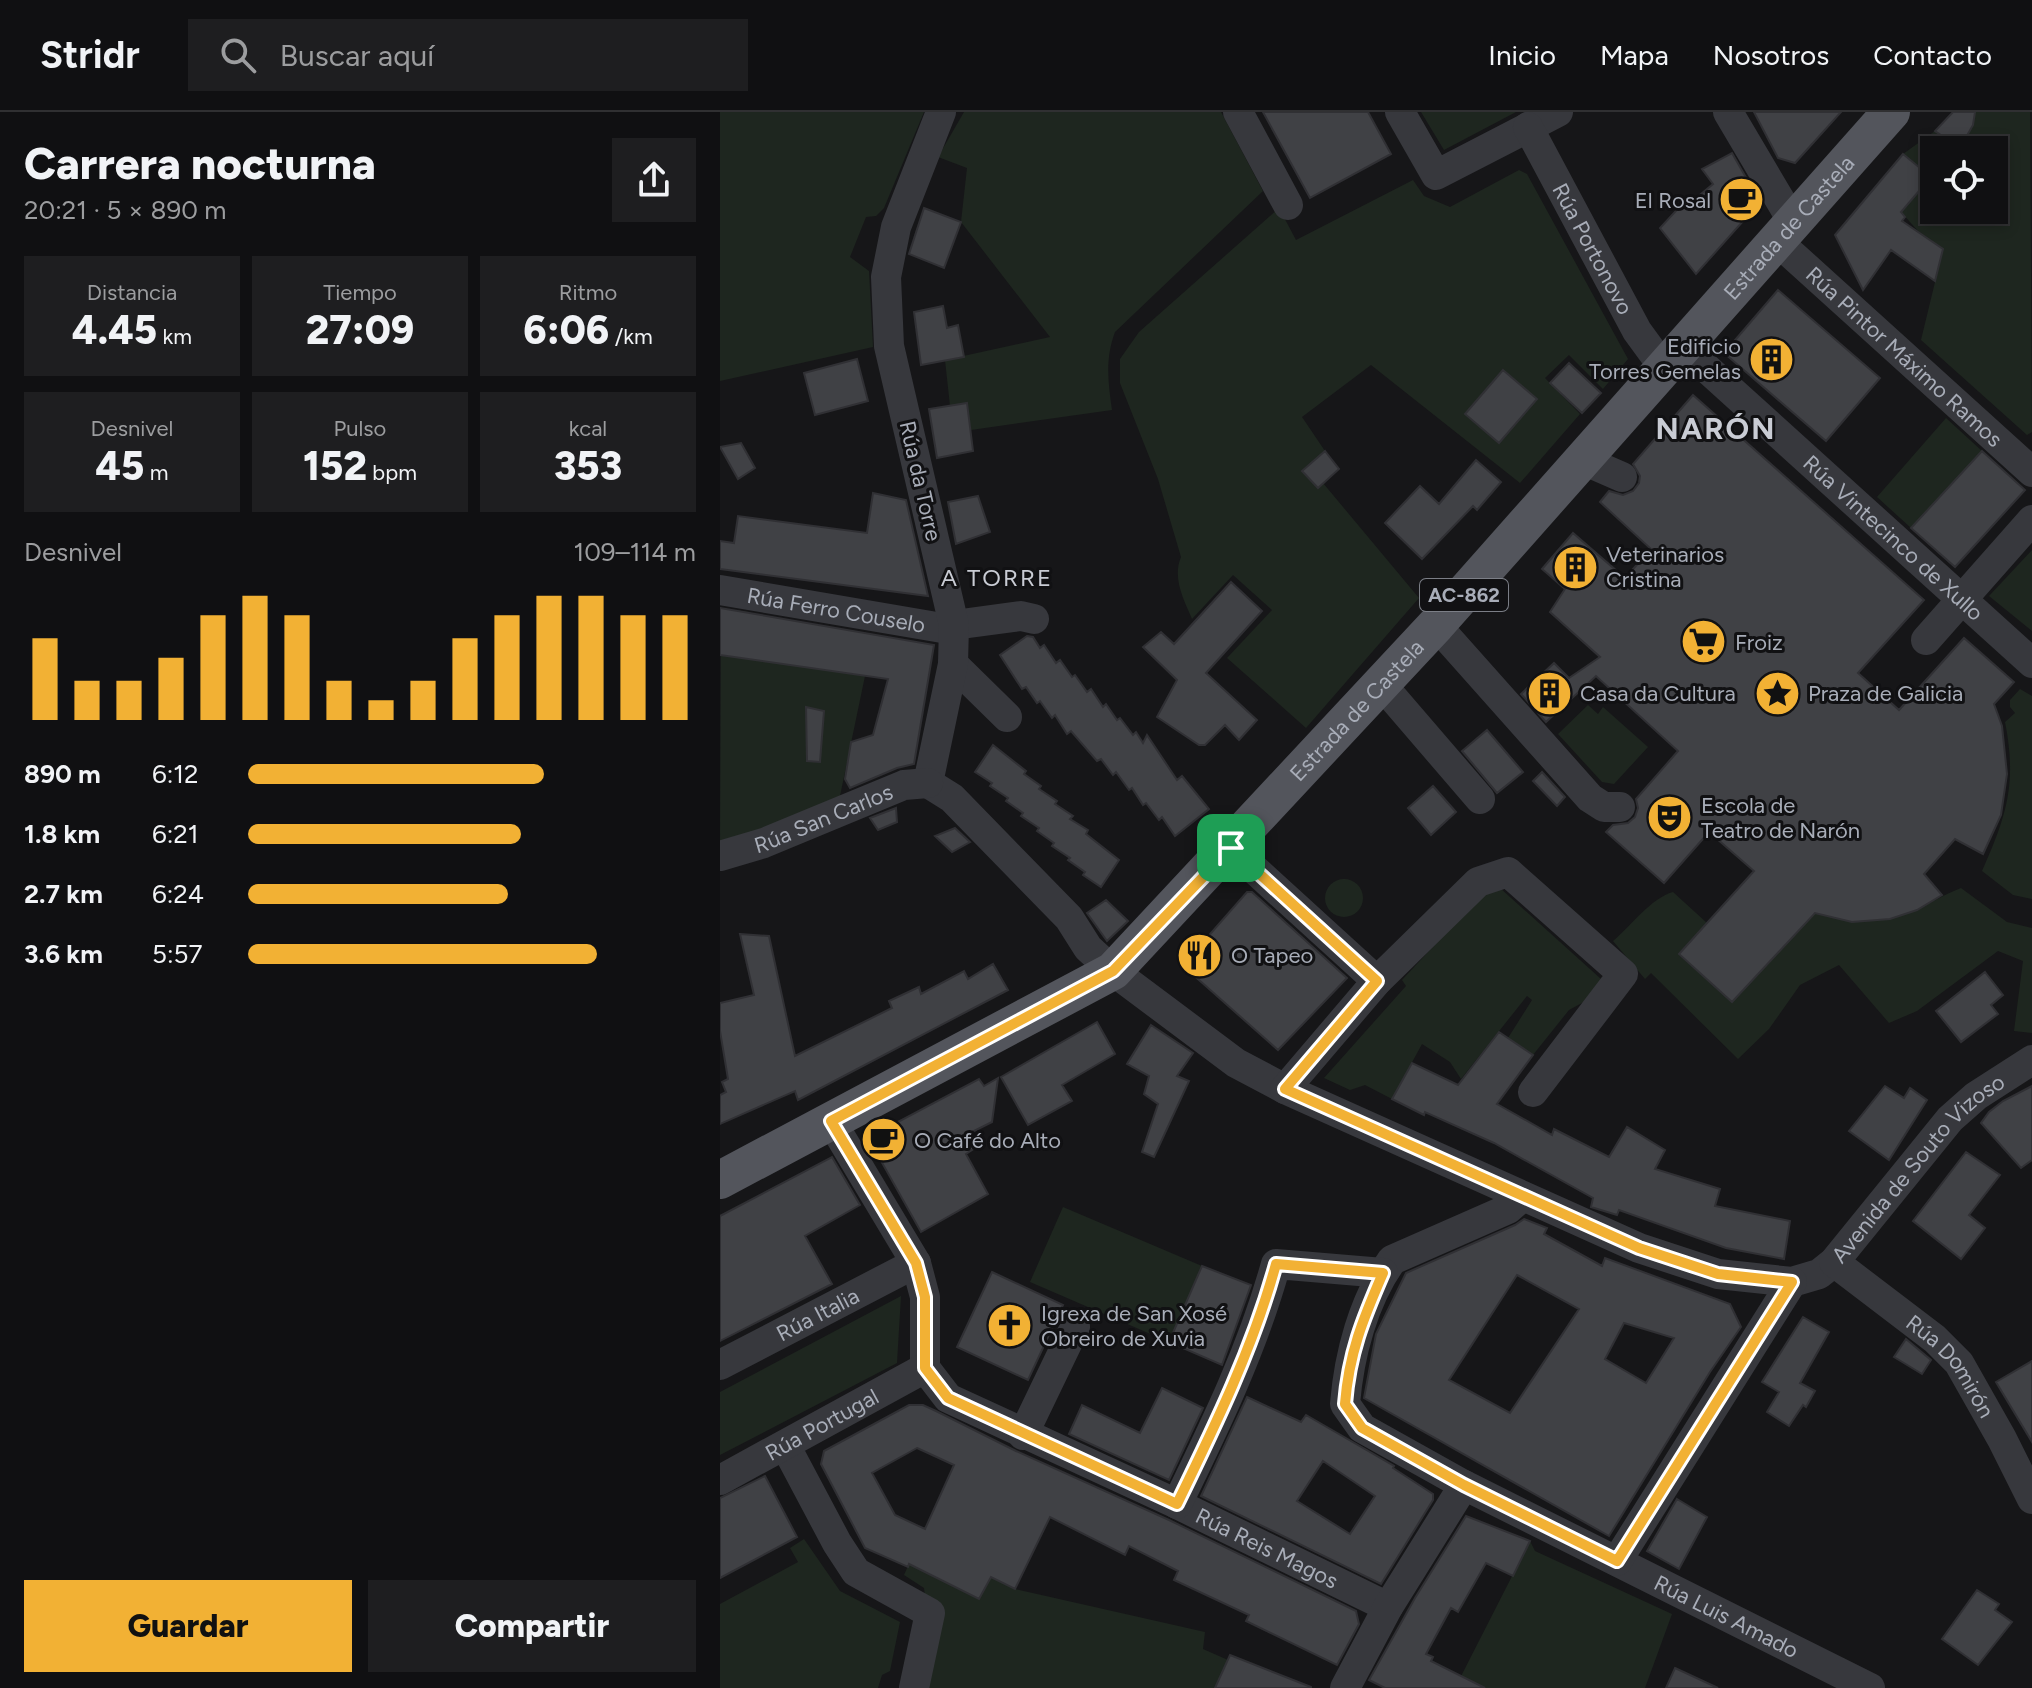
<!DOCTYPE html>
<html lang="es">
<head>
<meta charset="utf-8">
<style>
	:root { --surface:#101012; --page:#1e1e20; --text:#f1f3f6; --muted:#9c9d9f; --line:#303032; --accent:#f2b134 }
	body { margin:0; font-family:Figtree,sans-serif; background:var(--page); color:var(--text); height:100vh; display:flex; flex-direction:column; font-size:30px; white-space:nowrap }
	* { box-sizing:border-box; margin:0 }
	p { font-size:26px; color:var(--muted) }
	.icon { flex:none; width:44px; height:44px; fill:none; stroke:currentColor; stroke-width:2; stroke-linecap:round; stroke-linejoin:round }
	.map { position:relative; flex:1; overflow:hidden }
	.side { display:flex; flex-direction:column; background:var(--surface); width:720px }
	.side>* { flex:none }
	.buttons { position:absolute; left:1200px; top:24px; display:grid; gap:16px }
	.buttons a { display:grid; place-items:center; width:88px; height:88px; border-radius:0px; background:var(--surface); box-shadow:0 4px 12px #0003,0 0 0 2px var(--line); font-size:40px }
	.pin { position:absolute; display:grid; place-items:center; width:68px; height:68px; color:#fff; margin:-34px; border-radius:16px; box-shadow:0 4px 12px #0006 }
	.round { display:grid; place-items:center; flex:none; width:84px; height:84px; border-radius:0px; background:var(--page) }
	.summary { display:flex; align-items:center; justify-content:space-between; height:136px; padding:0 24px }
	h1 { font-size:44px; font-weight:800; line-height:60px }
	.stats { display:grid; grid-template-columns:repeat(3,1fr); gap:12px; height:136px; padding:8px 24px }
	.stats div { display:grid; align-content:center; border-radius:0px; background:var(--page); text-align:center }
	.stats b { font-size:40px; font-weight:800 }
	.stats small { font-size:22px; font-weight:400 }
	.stats p { font-size:22px }
	.chart { height:224px; padding:16px 24px }
	.chart p { display:flex; justify-content:space-between }
	.chart svg { width:100%; height:144px; margin-top:8px; stroke:var(--accent); stroke-width:6 }
	.action { display:flex; gap:16px; margin-top:auto; padding:16px 24px }
	.action a { flex:1; height:92px; border-radius:0px; background:var(--accent); color:#111; font-size:32px; font-weight:800; line-height:92px; text-align:center }
	.action a+a { background:var(--page); color:var(--text) }
	ul { padding:0 24px; list-style:none; font-size:26px }
	li { display:grid; grid-template-columns:128px 96px 1fr; align-items:center; height:60px }
	li i { height:20px; border-radius:10px; background:var(--accent) }
	header { display:flex; align-items:center; gap:48px; box-sizing:border-box; height:112px; padding:0 40px; background:var(--surface); border-bottom:2px solid var(--line) }
	header strong { font-size:38px }
	nav { display:flex; gap:44px; margin-inline-start:auto; font-size:28px }
	.search { width:560px; height:72px; background:var(--page); display:flex; align-items:center; gap:20px; box-sizing:border-box; padding:0 28px; border-radius:0px; color:var(--muted); font-size:30px }
	main { display:flex; flex:1; min-height:0 }
	.map>svg:first-child { display:block }
	.green { fill:#1e261f; fill-rule:evenodd }
	.building { fill:#404145; stroke:#303034; stroke-width:2; fill-rule:evenodd }
	.lines { fill:none; stroke-linecap:round; stroke-linejoin:round }
	.minor { stroke:#37383d; stroke-width:30 }
	.major { stroke:#53555c; stroke-width:38 }
	.route-casing { stroke:#fff; stroke-width:16 }
	.route { stroke:#f2b134; stroke-width:10 }
	.labels { text-anchor:middle; stroke-width:6; stroke-linejoin:round; paint-order:stroke }
	.shield { fill:#111113; stroke:#7b7e86; stroke-width:2 }
	.shield-label { font-size:20px; font-weight:bold; fill:#a8adb8 }
	.poi-label { font-size:22px; fill:#a8adb8; stroke:#111113; text-anchor:start }
	.street-label { font-size:22px; fill:#a8adb8; stroke:#111113 }
	.neighbourhood-label { font-size:24px; letter-spacing:2px; fill:#c9ccd4; stroke:#111113 }
	.district-label { font-size:30px; font-weight:bold; letter-spacing:2px; fill:#c9ccd4; stroke:#111113 }
</style>
</head>
<body>
<header>
<strong>Stridr</strong>
<div class="search"><svg class="icon" aria-label="search" viewBox="0 0 24 24"><circle cx="10" cy="10" r="6"/><path d="M15 15l6 6"/></svg>Buscar aquí</div>
<nav><a>Inicio</a><a>Mapa</a><a>Nosotros</a><a>Contacto</a></nav>
</header>
<main>
<section class="side">
<div class="summary"><div><h1>Carrera nocturna</h1><p>20:21 · 5 × 890 m</p></div><a class="round"><svg class="icon" aria-label="share" viewBox="0 0 24 24"><path d="M12 15V3M7 8l5-5 5 5M5 13v7h14v-7"/></svg></a></div>
<div class="stats">
<div><p>Distancia</p><b>4.45<small> km</small></b></div>
<div><p>Tiempo</p><b>27:09</b></div>
<div><p>Ritmo</p><b>6:06<small> /km</small></b></div>
</div>
<div class="stats">
<div><p>Desnivel</p><b>45<small> m</small></b></div>
<div><p>Pulso</p><b>152<small> bpm</small></b></div>
<div><p>kcal</p><b>353</b></div>
</div>
<div class="chart"><p><span>Desnivel</span>109–114 m</p>
<svg viewBox="0 0 160 44" preserveAspectRatio="none"><path d="M5 44V19M15 44V32M25 44V32M35 44V25M45 44V12M55 44V6M65 44V12M75 44V32M85 44V38M95 44V32M105 44V19M115 44V12M125 44V6M135 44V6M145 44V12M155 44V12"/></svg>
</div>
<ul>
<li><b>890 m</b>6:12<i style="width:66%"></i></li>
<li><b>1.8 km</b>6:21<i style="width:61%"></i></li>
<li><b>2.7 km</b>6:24<i style="width:58%"></i></li>
<li><b>3.6 km</b>5:57<i style="width:78%"></i></li>
</ul>
<div class="action"><a>Guardar</a><a>Compartir</a></div>
</section>
<div class="map">
<svg width="1312" height="1576" viewBox="0 0 1312 1576">
	<rect width="100%" height="100%" fill="#161618"/>
	<path class="green" d="M0 0H204L164 96 156 104 146 105 130 145 149 159 153 235 0 269Z
		M244 0H501L543 79 395 220C385 247 388 269 392 298L251 318 247 292 230 294 225 248 330 225 241 110 247 56 218 45Z
		M701 0H796L724 38Z
		M1255 0H1310L1312 320 1307 323 1201 228 1223 137 1198 119 1181 100 1183 42 1215 19 1240 36 1253 13ZM1214 38H1274V98H1214Z
		M799 58 807 62 908 247 883 277 849 243 825 266 860 302 800 371 651 253 582 305 605 339 582 359 598 375 603 371 699 486 586 616 507 546 552 498 513 463 472 507C464 488 452 466 461 445L438 367 400 271V247L419 220 559 96 576 128 693 68 704 84 730 95Z
		M1226 306 1262 339 1191 416 1157 385Z
		M1312 438V519L1269 484Z
		M1 496 29 500 22 546 145 564 120 684 86 704 0 731Z
		M1300 577 1312 584V787L1293 783 1262 759C1287 703 1297 671 1285 610L1295 601 1290 595V588Z
		M868 593 878 602 883 595 928 635 894 672 882 670 838 622Z
		M605 786a19 19 0 1 1 38 0a19 19 0 1 1-38 0Z
		M780 776 881 867 871 886 849 898 813 943 788 926 812 888 807 884 741 967 730 950 702 932 672 987 645 973 630 978 604 966 686 874 682 868 765 779Z
		M1241 776 1287 810 1312 816V921L1294 919 1303 849 1278 839 1197 899 1169 911 1119 853 1080 873 1049 917 1018 947 931 861 925 867 893 829C912 813 931 786 953 780L987 811 959 843 1012 890 1095 801C1129 811 1162 813 1195 798 1211 791 1225 782 1241 776Z
		M343 1095 482 1154 449 1230 310 1170Z
		M181 1184 177 1251 0 1343V1280Z
		M84 1427 120 1479 180 1510 170 1559 162 1563 158 1576H0V1492L78 1450 70 1436Z
		M810 1429 815 1439 952 1502 925 1576H735Z
		M189 1452 259 1487 271 1465 295 1477 485 1520 483 1537 508 1548 495 1576H204L205 1484 204 1476 184 1463Z"/>
	<path class="building" d="M543 0H648L671 42 590 86Z
		M1034 0H1121L1075 51 1058 46Z
		M1233 0H1255L1253 13 1240 36 1215 19Z
		M1012 41 1040 90 976 162 940 116 965 89 969 92 993 72 982 57Z
		M1183 42 1211 65 1181 100 1185 105 1182 109 1223 137 1215 169 1171 138 1143 178 1115 123Z
		M204 96 241 110 224 156 189 142Z
		M1058 178 1160 266 1106 329 1004 241Z
		M223 194 227 216 238 213 244 245 201 253 194 200Z
		M137 247 148 289 95 303 84 261Z
		M849 251 881 281 862 301 830 271Z
		M783 258 817 287 779 331 745 302Z
		M973 283 1204 488 1138 561 1179 598 1244 526 1294 570 1274 592 1282 614 1287 662 1281 703 1263 742 1235 727 1204 762 1222 783 1197 798 1170 807 1132 810 1095 801 1012 890 959 842 1034 759 989 720 944 771 886 720 893 713 908 711 915 705 918 696 916 687 958 639 876 564 826 610 801 582 834 551 849 566 880 545 830 500 845 477 822 457 853 421 905 466 931 437 880 390 889 379 903 383 913 379 919 371 920 364 913 352Z
		M247 291 253 339 217 346 209 297Z
		M21 331 35 356 18 367 0 335Z
		M605 339 619 357 598 376 582 359Z
		M1262 339 1305 378 1235 455 1191 416Z
		M756 348 781 370 757 398 753 394 702 447 665 411 700 374 719 392Z
		M153 381 186 388 208 484 0 457V429L14 431 18 404 147 421Z
		M258 384 270 420 236 432 228 390Z
		M511 470 542 499 486 561 537 608 519 628 505 613 485 633H479L437 605 457 568 423 535 441 520 454 532Z
		M0 496 214 533 194 652 177 656 130 676 125 667 131 630 153 623 168 567 0 543Z
		M307 524 313 525 320 536 324 533 336 551 340 548 352 565 355 563 367 580 371 577 383 595 386 592 397 608 400 606 413 623 416 620 423 631 427 623 457 668 462 664 489 697 455 724 442 705 439 708 426 691 423 693 412 676 409 678 396 660 393 663 381 647 377 649 351 619 347 622 335 603 332 606 320 589 317 591 306 575 302 577 280 543Z
		M86 595 104 599 100 650 87 649Z
		M767 618 803 660 777 681 742 639Z
		M273 633 306 659 304 662 321 674 319 677 337 689 335 692 353 704 350 707 368 718 366 722 399 748 381 775 363 763 365 760 348 748 350 746 332 734 334 731 317 719 319 716 301 704 303 701 286 689 288 686 270 674 272 671 255 660Z
		M822 660 845 685 837 694 813 669Z
		M713 674 736 700 711 723 688 696Z
		M176 696 177 710 158 718 150 706Z
		M235 716 250 730 232 740 215 724Z
		M527 780H532L627 866 558 938 470 860 469 846Z
		M386 788 408 809 387 829 367 801Z
		M20 822 49 824 75 944 172 896 169 889 199 875 201 882 244 859 248 867 273 852 288 878 78 988 75 979 0 1012V983L6 980 2 970 8 967 0 919V891L34 883Z
		M1265 860 1283 883 1271 893 1278 902 1241 930 1216 899Z
		M377 910 395 942 342 973 352 989 308 1013 281 965Z
		M431 913 473 941 457 964 469 969 434 1045 422 1040 438 992 424 982 429 964 407 952Z
		M779 920 813 943 777 992 832 1023 834 1017 889 1045 907 1015 945 1038 935 1057 1000 1077 995 1094 1070 1109 1064 1147 1006 1136 899 1098 897 1103 871 1095 873 1086 774 1031 705 1000 704 1003 672 987 692 951 738 973Z
		M278 966 272 1010 246 1023 255 1036 246 1042 268 1082 201 1120 156 1040 155 1022 259 967 264 974Z
		M1165 974 1184 986 1190 976 1207 988 1169 1048 1129 1019Z
		M1312 974V1048L1301 1056 1261 1011 1269 1000 1283 989Z
		M1246 1040 1280 1063 1249 1103 1265 1116 1241 1147 1193 1109Z
		M112 1045 140 1093 85 1124 112 1172 0 1229V1104Z
		M804 1107 827 1116 824 1122 882 1154 885 1146 1010 1192 1021 1215 990 1260 889 1424 644 1286 656 1222 686 1161 795 1113ZM797 1163 859 1197 790 1301 729 1268ZM904 1211 954 1226 926 1271 885 1247Z
		M482 1154 531 1173 502 1253 449 1230Z
		M272 1160 343 1193 308 1268 237 1235Z
		M1083 1205 1109 1220 1080 1271 1095 1279 1086 1295 1083 1293 1069 1314 1047 1300 1059 1280 1042 1270Z
		M1186 1227 1211 1248 1202 1262 1174 1245Z
		M1312 1249V1330L1276 1270Z
		M442 1276 483 1296 449 1368 349 1322 362 1293 420 1321Z
		M527 1285 581 1310 586 1303 674 1354 673 1356 713 1382V1388L661 1472 481 1384ZM603 1349 655 1384 630 1422 577 1389Z
		M189 1293H203L216 1299 296 1339 449 1408 636 1499 639 1512 617 1553 526 1509 529 1503 454 1468 458 1459 409 1434 405 1443 330 1405 295 1477 271 1465 259 1487 189 1452 188 1455 145 1436 101 1352 104 1339ZM197 1336 234 1353 205 1417 175 1403 152 1361Z
		M45 1364 77 1425 0 1466V1386Z
		M957 1387 987 1405 959 1457 927 1439Z
		M746 1404 810 1429 793 1464 766 1451 738 1500 731 1496 706 1542 713 1545 711 1549 765 1576H665L649 1568 695 1486Z
		M1257 1478 1279 1492 1275 1498 1292 1510 1258 1553 1222 1527Z
		M510 1543 591 1575V1576H495Z
		M955 1556 998 1576H946Z"/>
	<g class="lines">
		<g class="minor">
			<path d="M518 0 568 93"/>
			<path d="M680 0 716 63 838 0"/>
			<path d="M1008 0 1073 110"/>
			<path id="s1" d="M808 15 917 219 944 256"/>
			<path id="s2" d="M1057 129 1312 360"/>
			<path id="s3" d="M963 235 1312 551"/>
			<path d="M863 348 902 365"/>
			<path id="s4" d="M0 478 234 518"/>
			<path d="M234 513 301 504 314 507"/>
			<path d="M716 513 870 686 884 695H900"/>
			<path d="M1206 528 1312 408"/>
			<path d="M233 552 287 605"/>
			<path d="M662 573 760 687"/>
			<path id="s5" d="M208 671 232 686 349 806 368 836 393 859 516 951 565 977 919 1136 998 1162 1072 1170 1099 1162 1114 1150 1230 1007 1256 984 1312 948"/>
			<path d="M208 671 233 552 234 513 169 234 166 165 176 115 221 0"/>
			<path d="M511 736 657 869"/>
			<path id="s6" d="M0 744 44 731 184 673 208 671"/>
			<path d="M565 977 657 869 758 770 788 760 903 862 813 980"/>
			<path id="s7" d="M111 1009 196 1151 205 1185V1256L228 1286 457 1392 668 1495"/>
			<path id="s8" d="M802 1085 788 1097 672 1148C643 1189 629 1243 625 1292L642 1316 744 1373 1150 1576"/>
			<path id="s9" d="M1114 1150 1215 1227 1239 1251 1282 1327 1312 1387"/>
			<path id="s10" d="M0 1253 196 1151"/>
			<path d="M303 1323 355 1215"/>
			<path d="M65 1333 117 1431 136 1460 210 1501 194 1576"/>
			<path id="s11" d="M0 1368 205 1256"/>
			<path d="M457 1392C495 1314 533 1236 556 1152L663 1161"/>
			<path d="M897 1449 1072 1170"/>
			<path d="M625 1576 668 1495 744 1373"/>
		</g>
		<path class="major" id="s12" d="M0 1068 393 859 716 513 1171 0"/>
	</g>
	<g class="lines">
		<defs>
			<path id="route" d="M511 736 657 869 565 977 919 1136 998 1162 1072 1170 897 1449 744 1373 642 1316 625 1292C629 1241 643 1207 663 1161L556 1152C533 1236 495 1314 457 1392L228 1286 205 1256V1185L196 1151 111 1009 393 859Z"/>
		</defs>
		<use href="#route" class="route-casing"/>
		<use href="#route" class="route"/>
	</g>
	<defs>
		<symbol id="cafe-disc" viewBox="-11 -11 22 22"><circle r="9.5" fill="#f2b134" stroke="#111113"/><path d="M-5.5-4.5H6V0H3Q3 3.5 0 3.5H-2.5Q-5.5 3.5-5.5 0ZM3-3.2v2h1.7v-2ZM-6 4.5H4V6H-6Z" fill="#111"/></symbol>
		<symbol id="building-disc" viewBox="-11 -11 22 22"><circle r="9.5" fill="#f2b134" stroke="#111113"/><path d="M-4-6H4V6H1V3H-1V6H-4ZM-2.5-4.3h1.7v1.8h-1.7ZM.8-4.3h1.7v1.8H.8ZM-2.5-1h1.7V.8h-1.7ZM.8-1h1.7V.8H.8Z" fill="#111"/></symbol>
		<symbol id="supermarket-disc" viewBox="-11 -11 22 22"><circle r="9.5" fill="#f2b134" stroke="#111113"/><path d="M-6-5.5h2.5l.6 2H6L4.5 2H-2.5L-4.4-4H-6ZM-1.5 3.2a1.3 1.3 0 1 0 .1 0ZM3 3.2a1.3 1.3 0 1 0 .1 0Z" fill="#111"/></symbol>
		<symbol id="sight-disc" viewBox="-11 -11 22 22"><circle r="9.5" fill="#f2b134" stroke="#111113"/><path d="M0-6L1.8-2.2L6-1.7L2.9 1.2L3.7 5.4L0 3.3L-3.7 5.4L-2.9 1.2L-6-1.7L-1.8-2.2Z" fill="#111"/></symbol>
		<symbol id="theatre-disc" viewBox="-11 -11 22 22"><circle r="9.5" fill="#f2b134" stroke="#111113"/><path d="M-5-5.5Q0-4 5-5.5V0Q5 5 0 6Q-5 5-5 0ZM-3.3-2.5H-1v1.5H-3.3ZM1-2.5H3.3v1.5H1ZM-2.8 1Q0 5.5 2.8 1Z" fill="#111"/></symbol>
		<symbol id="restaurant-disc" viewBox="-11 -11 22 22"><circle r="9.5" fill="#f2b134" stroke="#111113"/><path d="M-5-6h1v4h1v-4h1v4h1v-4h1v5L-1.5 .5V6h-2V.5L-5-1ZM5-6V6H3V1.5H1.5Q1.5-4 5-6Z" fill="#111"/></symbol>
		<symbol id="church-disc" viewBox="-11 -11 22 22"><circle r="9.5" fill="#f2b134" stroke="#111113"/><path d="M-1.2-6h2.4v3.5h3.3v2.4h-3.3V6h-2.4V-.1h-3.3v-2.4h3.3Z" fill="#111"/></symbol>
	</defs>
	<g fill-rule="evenodd">
		<use href="#cafe-disc" x="996" y="62" width="51" height="51"/>
		<use href="#building-disc" x="1026" y="222" width="51" height="51"/>
		<use href="#building-disc" x="830" y="430" width="51" height="51"/>
		<use href="#supermarket-disc" x="958" y="504" width="51" height="51"/>
		<use href="#building-disc" x="804" y="556" width="51" height="51"/>
		<use href="#sight-disc" x="1032" y="556" width="51" height="51"/>
		<use href="#theatre-disc" x="924" y="680" width="51" height="51"/>
		<use href="#restaurant-disc" x="454" y="818" width="51" height="51"/>
		<use href="#cafe-disc" x="138" y="1002" width="51" height="51"/>
		<use href="#church-disc" x="264" y="1188" width="51" height="51"/>
	</g>
	<g class="labels">
		<rect class="shield" x="700" y="467" width="88" height="32" rx="6"/>
		<g class="shield-label">
			<text x="744" y="490">AC-862</text>
		</g>
		<g class="poi-label">
			<text x="991" y="96" text-anchor="end">El Rosal</text>
			<text x="1021" y="242" text-anchor="end">Edificio<tspan x="1021" dy="25">Torres Gemelas</tspan></text>
			<text x="886" y="450">Veterinarios<tspan x="886" dy="25">Cristina</tspan></text>
			<text x="1015" y="538">Froiz</text>
			<text x="860" y="589">Casa da Cultura</text>
			<text x="1088" y="589">Praza de Galicia</text>
			<text x="981" y="701">Escola de<tspan x="981" dy="25">Teatro de Narón</tspan></text>
			<text x="511" y="851">O Tapeo</text>
			<text x="194" y="1036">O Café do Alto</text>
			<text x="321" y="1209">Igrexa de San Xosé<tspan x="321" dy="25">Obreiro de Xuvia</tspan></text>
		</g>
		<g class="street-label">
			<text dy="8" stroke="none"><textPath href="#s12" startOffset="1450">Estrada de Castela</textPath></text>
			<text dy="8" stroke="none"><textPath href="#s1" startOffset="138">Rúa Portonovo</textPath></text>
			<text dy="8" stroke="none"><textPath href="#s2" startOffset="172">Rúa Pintor Máximo Ramos</textPath></text>
			<text transform="translate(201 369) rotate(77)" y="8">Rúa da Torre</text>
			<text dy="8" stroke="none"><textPath href="#s3" startOffset="284">Rúa Vintecinco de Xullo</textPath></text>
			<text dy="8" stroke="none"><textPath href="#s4" startOffset="118">Rúa Ferro Couselo</textPath></text>
			<text dy="8" stroke="none"><textPath href="#s12" startOffset="802">Estrada de Castela</textPath></text>
			<text dy="8" stroke="none"><textPath href="#s6" startOffset="110">Rúa San Carlos</textPath></text>
			<text dy="8" stroke="none"><textPath href="#s5" startOffset="1194">Avenida de Souto Vizoso</textPath></text>
			<text dy="8" stroke="none"><textPath href="#s10" startOffset="110">Rúa Italia</textPath></text>
			<text dy="8" stroke="none"><textPath href="#s9" startOffset="158">Rúa Domirón</textPath></text>
			<text dy="8" stroke="none"><textPath href="#s11" startOffset="116">Rúa Portugal</textPath></text>
			<text dy="8" stroke="none"><textPath href="#s7" startOffset="662">Rúa Reis Magos</textPath></text>
			<text dy="8" stroke="none"><textPath href="#s8" startOffset="738">Rúa Luis Amado</textPath></text>
		</g>
		<g class="neighbourhood-label">
			<text x="277" y="474">A TORRE</text>
		</g>
		<g class="district-label">
			<text x="996" y="327">NARÓN</text>
		</g>
	</g>
</svg>
<div class="buttons">
<a><svg class="icon" aria-label="locate" viewBox="0 0 24 24"><circle cx="12" cy="12" r="6"/><path d="M12 2v4M12 18v4M2 12h4M18 12h4"/></svg></a>
</div>
<div class="pin" style="left:511px;top:736px;background:#1e9e55"><svg class="icon" aria-label="arrive" viewBox="0 0 24 24"><path d="M6 21V4h12l-3 4 3 4H6"/></svg></div>
</div>
</main>
</body>
</html>
